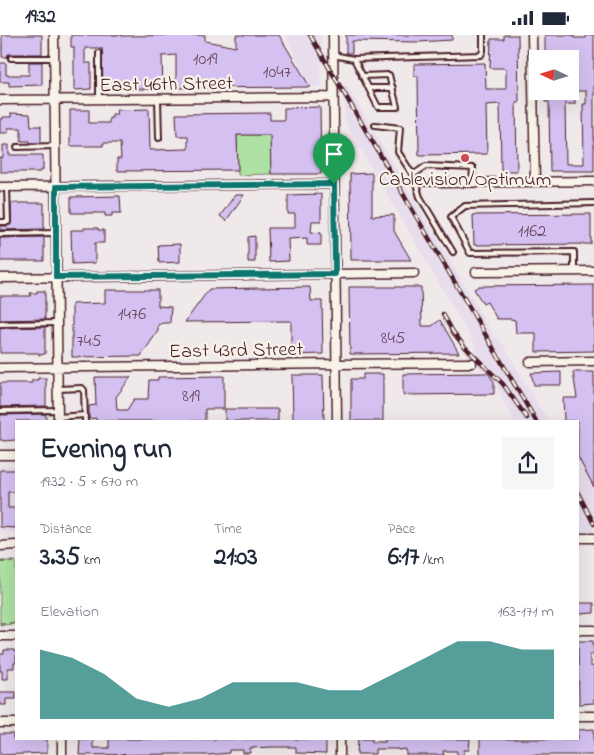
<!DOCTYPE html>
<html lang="en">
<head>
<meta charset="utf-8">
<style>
	:root { --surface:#fff; --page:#f6f6f7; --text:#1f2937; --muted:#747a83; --accent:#0f766e }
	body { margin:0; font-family:"Indie Flower",sans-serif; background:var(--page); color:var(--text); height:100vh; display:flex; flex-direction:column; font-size:19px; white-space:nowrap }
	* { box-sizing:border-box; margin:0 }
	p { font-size:16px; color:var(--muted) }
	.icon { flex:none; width:28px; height:28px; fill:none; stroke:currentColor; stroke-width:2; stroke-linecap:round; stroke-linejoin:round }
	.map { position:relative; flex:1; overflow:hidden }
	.sheet { position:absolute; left:15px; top:385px; width:564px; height:320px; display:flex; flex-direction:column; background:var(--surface); border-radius:0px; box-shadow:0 5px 20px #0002 }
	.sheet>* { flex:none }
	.needle { width:32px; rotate:274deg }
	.fabs { position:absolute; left:529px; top:15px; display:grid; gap:10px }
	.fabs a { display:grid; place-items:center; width:50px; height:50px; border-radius:0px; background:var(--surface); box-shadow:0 5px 20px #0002; font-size:25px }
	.pin { position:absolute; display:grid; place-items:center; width:42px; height:42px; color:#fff; margin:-51px -21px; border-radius:50% 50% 50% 0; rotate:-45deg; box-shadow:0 0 5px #0007 }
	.pin .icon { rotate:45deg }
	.round { display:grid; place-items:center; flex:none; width:52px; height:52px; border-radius:0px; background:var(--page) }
	.headline { display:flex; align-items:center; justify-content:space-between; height:85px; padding:0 25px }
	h1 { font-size:28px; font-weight:700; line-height:38px }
	.metrics { display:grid; grid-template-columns:repeat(3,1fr); gap:8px; height:85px; padding:5px 25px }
	.metrics div { display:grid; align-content:center }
	.metrics b { font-size:25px; font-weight:700 }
	.metrics small { font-size:14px; font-weight:400 }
	.metrics p { font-size:14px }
	.chart { height:140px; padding:10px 25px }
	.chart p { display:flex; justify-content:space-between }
	.chart svg { width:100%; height:90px; margin-top:5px; fill:var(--accent); opacity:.7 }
	.status { display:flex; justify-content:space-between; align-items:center; height:35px; padding:0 25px; background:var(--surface); direction:ltr }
	.status svg { height:14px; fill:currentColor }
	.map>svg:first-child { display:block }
	.built { fill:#e8ddec }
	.green { fill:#aee2a4; stroke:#7c8068 }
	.building { fill:#d4c1f2; stroke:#4a1f2b }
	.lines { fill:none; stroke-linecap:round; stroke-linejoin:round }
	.service-casing { stroke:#4a1f2b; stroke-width:8 }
	.minor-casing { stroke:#4a1f2b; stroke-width:11 }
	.path { stroke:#4a1f2b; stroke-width:1; stroke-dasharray:5 4; stroke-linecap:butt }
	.service { stroke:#f7f3e8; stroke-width:4 }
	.minor { stroke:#f7f3e8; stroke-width:8 }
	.rail-casing { stroke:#4a1f2b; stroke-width:4.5 }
	.rail { stroke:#f7f3e8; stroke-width:2.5; stroke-dasharray:8; stroke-linecap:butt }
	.route-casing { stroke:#fff; stroke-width:10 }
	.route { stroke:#0f766e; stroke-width:6 }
	.poi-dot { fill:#d1495b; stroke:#f7f3e8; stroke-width:2 }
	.labels { text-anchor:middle; stroke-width:4.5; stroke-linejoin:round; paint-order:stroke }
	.number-label { font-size:18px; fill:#6c485d }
	.street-label { font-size:20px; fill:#4a1f2b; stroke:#f7f3e8 }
	.poi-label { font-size:20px; fill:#4a1f2b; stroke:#f7f3e8 }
</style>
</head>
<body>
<div class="status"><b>19:32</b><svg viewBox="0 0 49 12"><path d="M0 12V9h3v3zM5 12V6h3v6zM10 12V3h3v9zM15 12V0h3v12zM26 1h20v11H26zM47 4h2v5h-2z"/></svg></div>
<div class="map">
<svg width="594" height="720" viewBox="0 0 594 720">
	<rect width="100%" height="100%" fill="#f0e9ea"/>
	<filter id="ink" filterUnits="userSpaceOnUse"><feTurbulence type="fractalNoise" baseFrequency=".02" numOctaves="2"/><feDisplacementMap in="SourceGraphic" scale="10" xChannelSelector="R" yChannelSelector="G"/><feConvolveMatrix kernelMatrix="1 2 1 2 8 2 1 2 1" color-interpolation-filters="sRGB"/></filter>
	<g filter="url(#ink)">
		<path class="built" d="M286 0H321L320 40 322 51 309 52Z
			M344 44 348 53 459 240 494 302 500 304 548 386H515L504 368 495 347 488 338 483 336 465 322 477 313 348 93 345 84Z
			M578 423 594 453V512L587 503 578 497Z
			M16 430V497H0V431Z"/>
		<path class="green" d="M237 100H271V139L238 140Z
			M0 526H16V589L0 590Z"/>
		<path class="building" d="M2 0H42V19H8L7 22H2Z
			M71 0H122V1L205 0V6L236 12V0H279L310 52 176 53V20L162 21 163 54H103L102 13H85V28H91V54L74 55V12H71Z
			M346 0H452V5L418 7 352 6V18H346Z
			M504 0H518L519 68H516L517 136H501L500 69 486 70 487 119 419 120 418 41H414V29L485 28 486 54H506V33H490L491 4H504Z
			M545 0H574V3H586V0H594V136H550L549 67H545V60H548V59H559V63H575V69H565L566 129H584L583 69H586V56H575L574 32H570V20H558V24H545Z
			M29 27H42V50L9 51V47H0V28H6V40H29Z
			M320 72 321 139H271L270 100H237L238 135 117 136V124H121L120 108H103V111H70V75H89V88H109V83H112V79H117L116 75 149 74 150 115 188 114V101H177L176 79 270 78V85H284V73Z
			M11 78 30 79 31 91H41V108H30V106H21V93H8V98H0V84H3V82H11Z
			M3 110H9V120H43V135H41V137H0V123H3Z
			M372 138V181L394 180V196L411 225H351L350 139Z
			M321 159V186H312L311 197 321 198V210H307V203L288 204 289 226 269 227 268 193H295V179H288V160Z
			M235 160H244L226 186 220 181Z
			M120 161 121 178H112V181H105V178H71V162Z
			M11 168H44V194L0 195V191H8L11 188Z
			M591 179V209L474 210 473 180Z
			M84 193H98V195H104V208H95V228L72 229 71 195H84Z
			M255 201V227H248V202Z
			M44 202V226H0V203Z
			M180 209V227L159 228 158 210Z
			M594 250V316L536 317V298H516L515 285 511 284H497L487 267 483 269 474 254 479 251Z
			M310 252 311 266H322L323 319 291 320V286L185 287 209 254Z
			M349 252H421L422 291H432L440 285 459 318 350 319Z
			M105 255H158V271L171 272 170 288H163L158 290V296L141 321 72 322V269L105 268Z
			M37 256H45V284L0 285V261H31L30 258H37Z
			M45 292V319L39 320V318H0V293Z
			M561 337V350H534L531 338Z
			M573 337H594V452L578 422V386H564L563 363H577Z
			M488 338 494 347V359L403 360V339Z
			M363 339H383V386H351V344H363Z
			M292 340H323L324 386H293Z
			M224 341V374H205V386H96V383L89 384V371L96 370 95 342H131L116 362 117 375H127L134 364H148L149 345H158V342Z
			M38 343H46V371L0 372V348H32V345H38Z
			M225 374H278V386H225Z
			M46 379V386H16V405L3 406V405H0V380Z
			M0 435H16V457H8V473H16V493L0 492Z
			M578 568H594V578L578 579Z
			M578 606H593L594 619H590V631H594V668L579 669Z
			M4 615H14V617H16V628H14V633H8V644H2V636H0V619H4Z
			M0 657H16V664H6V670H0Z
			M594 694V720H480V704H578V695Z
			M0 699H13V704H47V718L0 720Z
			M80 704H93V713H109V704H326V719L296 718V712H273L250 713V718H243V715H229V718L209 720H182V719L79 720Z
			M358 704H372V707H385V704H470L469 715H464V720H457V716H443L444 720H406V714L398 715V714H375V719H357Z"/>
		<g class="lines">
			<defs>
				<path id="service" d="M99 18V65
					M333 20 354 24 378 72H397L389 40 362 41
					M11 23H54
					M354 24 481 20 483 16V0
					M369 53H393
					M158 64 159 103
					M375 90 400 93 398 117 413 140 420 162 453 217
					M17 112 55 111
					M413 140 426 131 473 133 472 147
					M415 148H440
					M0 187H8L7 152
					M0 199 56 198
					M574 236V217L470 218 451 182 465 171 594 168
					M0 289 57 288
					M58 354 82 353 84 355 85 386
					M0 376 58 375
					M58 382 85 380"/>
				<path id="minor" d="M54 0 58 386
					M333 0 337 386
					M532 0 535 147
					M0 65 333 62
					M441 148 594 146
					M0 152 334 149
					M476 237 594 236
					M0 243 414 238
					M530 327 594 326
					M0 333 336 329 472 328
					M0 420H16
					M578 503H594
					M0 511 16 510
					M578 595H594
					M0 601H16
					M578 681H594
					M0 688H16
					M62 704V720
					M340 704V720"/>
			</defs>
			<use href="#service" class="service-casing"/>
			<use href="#minor" class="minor-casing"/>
			<path class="path" d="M0 527H16
				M0 588H16"/>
			<use href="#service" class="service"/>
			<use href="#minor" class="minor"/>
			<defs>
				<path id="rail" d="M310 0 536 386
					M443 279 453 297 464 311 503 349 527 383
					M578 458 594 489"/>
			</defs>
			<use href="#rail" class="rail-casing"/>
			<use href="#rail" class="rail"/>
		</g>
	</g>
	<g class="lines" filter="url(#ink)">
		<defs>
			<path id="route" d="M334 149 335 239 56 242V152Z"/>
		</defs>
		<use href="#route" class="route-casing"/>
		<use href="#route" class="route"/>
	</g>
	<circle class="poi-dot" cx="465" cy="123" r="5"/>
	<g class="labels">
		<g class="number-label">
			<text x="205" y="29">1019</text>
			<text x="277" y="42">1047</text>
			<text x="532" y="201">1162</text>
			<text x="132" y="284">1476</text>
			<text x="393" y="308">845</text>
			<text x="89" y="311">745</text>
			<text x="191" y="366">819</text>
		</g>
		<g class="street-label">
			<text transform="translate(166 48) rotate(-1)" y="7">East 46th Street</text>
			<text transform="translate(236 314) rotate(-1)" y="7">East 43rd Street</text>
		</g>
		<g class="poi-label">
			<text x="465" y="150">Cablevision/Optimum</text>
		</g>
	</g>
</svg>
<div class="fabs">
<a><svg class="needle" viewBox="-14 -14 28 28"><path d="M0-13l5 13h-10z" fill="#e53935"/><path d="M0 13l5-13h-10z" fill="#747a83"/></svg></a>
</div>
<div class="pin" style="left:334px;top:149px;background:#1e9e55"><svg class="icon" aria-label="arrive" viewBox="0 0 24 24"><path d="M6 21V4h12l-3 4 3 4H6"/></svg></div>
<section class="sheet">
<div class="headline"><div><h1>Evening run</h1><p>19:32 · 5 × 670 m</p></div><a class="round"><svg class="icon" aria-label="share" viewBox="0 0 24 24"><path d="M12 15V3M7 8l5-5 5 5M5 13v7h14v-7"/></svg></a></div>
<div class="metrics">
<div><p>Distance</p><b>3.35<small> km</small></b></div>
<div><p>Time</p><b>21:03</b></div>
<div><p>Pace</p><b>6:17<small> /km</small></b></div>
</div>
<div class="chart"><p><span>Elevation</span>163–171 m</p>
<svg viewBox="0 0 160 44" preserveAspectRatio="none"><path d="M0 44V10L10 14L20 22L30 34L40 38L50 34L60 26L70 26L80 26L90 30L100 30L110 22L120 14L130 6L140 6L150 10L160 10V44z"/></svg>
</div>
</section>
</div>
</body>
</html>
